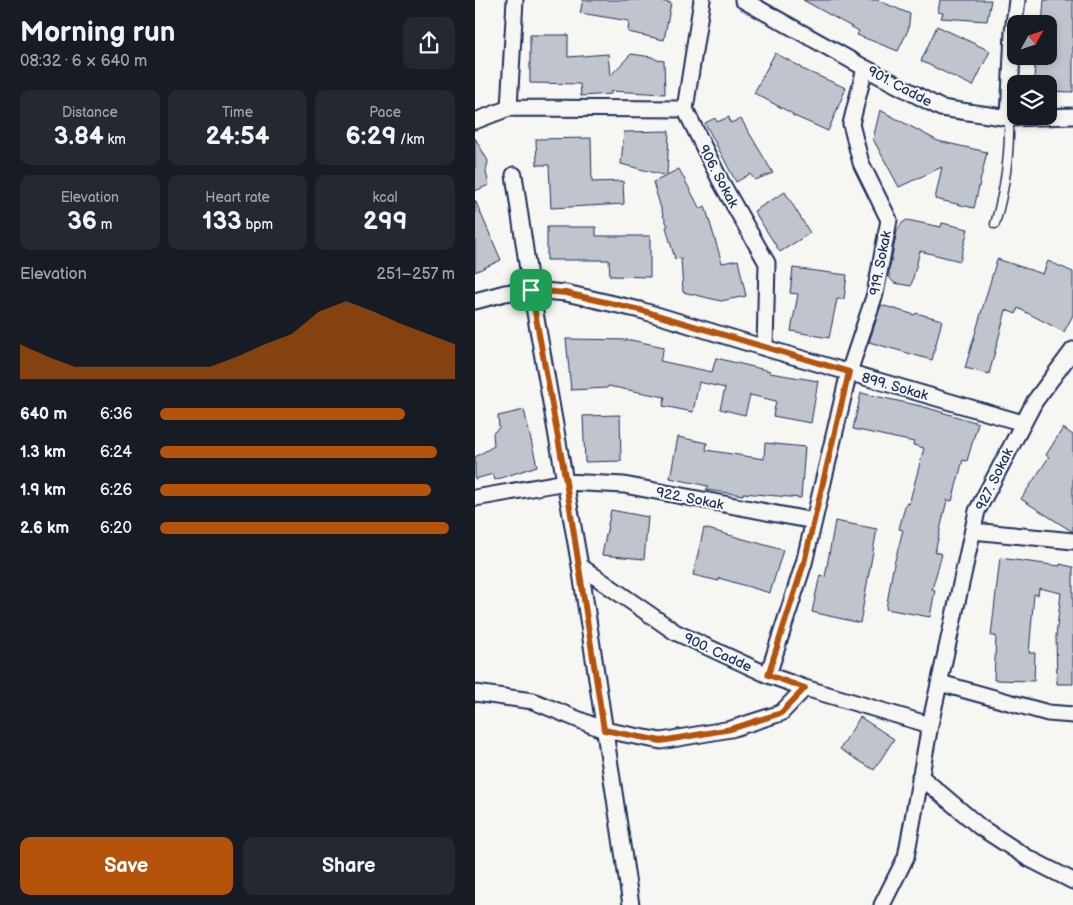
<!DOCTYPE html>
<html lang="en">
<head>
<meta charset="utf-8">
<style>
	:root { --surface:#171b24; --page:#242831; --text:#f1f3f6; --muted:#9ea1a6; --accent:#b45309 }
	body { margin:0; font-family:"Balsamiq Sans",sans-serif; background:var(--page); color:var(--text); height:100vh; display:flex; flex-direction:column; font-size:19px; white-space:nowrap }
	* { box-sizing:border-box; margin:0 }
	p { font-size:16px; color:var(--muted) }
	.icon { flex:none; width:28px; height:28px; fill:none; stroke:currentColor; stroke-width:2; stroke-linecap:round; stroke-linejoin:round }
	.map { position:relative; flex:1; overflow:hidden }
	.panel { display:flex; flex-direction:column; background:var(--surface); width:475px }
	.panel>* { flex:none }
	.needle { width:32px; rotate:50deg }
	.fabs { position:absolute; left:532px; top:15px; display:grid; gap:10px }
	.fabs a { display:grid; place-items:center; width:50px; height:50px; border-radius:10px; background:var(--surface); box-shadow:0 2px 8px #0003; font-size:25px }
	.pin { position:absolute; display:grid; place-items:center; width:42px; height:42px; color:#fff; margin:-21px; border-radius:10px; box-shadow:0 2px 8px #0006 }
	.round { display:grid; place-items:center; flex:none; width:52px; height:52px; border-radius:10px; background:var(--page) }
	.head { display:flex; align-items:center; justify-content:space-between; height:85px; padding:0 20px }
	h1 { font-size:28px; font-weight:800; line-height:38px }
	.metrics { display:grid; grid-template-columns:repeat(3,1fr); gap:8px; height:85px; padding:5px 20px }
	.metrics div { display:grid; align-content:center; border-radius:10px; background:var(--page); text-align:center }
	.metrics b { font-size:25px; font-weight:800 }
	.metrics small { font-size:14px; font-weight:400 }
	.metrics p { font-size:14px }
	.chart { height:140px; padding:10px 20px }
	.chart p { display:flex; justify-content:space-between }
	.chart svg { width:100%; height:90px; margin-top:5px; fill:var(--accent); opacity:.7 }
	.cta { display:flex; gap:10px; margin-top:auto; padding:10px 20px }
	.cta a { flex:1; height:58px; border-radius:10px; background:var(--accent); color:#fff; font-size:20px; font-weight:800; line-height:58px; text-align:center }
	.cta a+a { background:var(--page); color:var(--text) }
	ul { padding:0 20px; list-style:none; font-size:16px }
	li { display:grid; grid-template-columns:80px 60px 1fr; align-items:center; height:38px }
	li i { height:12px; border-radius:6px; background:var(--accent) }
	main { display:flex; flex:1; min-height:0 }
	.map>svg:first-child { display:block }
	.building { fill:#c0c4cd; stroke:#1b2f5e }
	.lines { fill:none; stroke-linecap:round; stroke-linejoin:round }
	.service-casing { stroke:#1b2f5e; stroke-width:11 }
	.minor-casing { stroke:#1b2f5e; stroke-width:19 }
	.service { stroke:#f6f6f2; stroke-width:8 }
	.minor { stroke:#f6f6f2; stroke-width:15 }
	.route-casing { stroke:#fff; stroke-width:10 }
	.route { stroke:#b45309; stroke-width:6 }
	.labels { text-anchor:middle; stroke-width:4; stroke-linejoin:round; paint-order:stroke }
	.street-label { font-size:14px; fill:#1b2f5e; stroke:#f6f6f2 }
</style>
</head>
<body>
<main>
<section class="panel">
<div class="head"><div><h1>Morning run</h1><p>08:32 · 6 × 640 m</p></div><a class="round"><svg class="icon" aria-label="share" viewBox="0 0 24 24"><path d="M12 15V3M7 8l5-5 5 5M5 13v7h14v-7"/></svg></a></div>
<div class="metrics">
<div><p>Distance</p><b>3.84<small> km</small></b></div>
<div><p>Time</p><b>24:54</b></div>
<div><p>Pace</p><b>6:29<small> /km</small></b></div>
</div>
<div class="metrics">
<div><p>Elevation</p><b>36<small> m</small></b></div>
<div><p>Heart rate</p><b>133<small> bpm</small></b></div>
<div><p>kcal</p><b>299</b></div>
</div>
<div class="chart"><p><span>Elevation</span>251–257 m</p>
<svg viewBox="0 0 160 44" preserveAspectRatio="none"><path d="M0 44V27L10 33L20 38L30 38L40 38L50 38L60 38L70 38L80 33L90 27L100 22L110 11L120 6L130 11L140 17L150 22L160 27V44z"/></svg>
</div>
<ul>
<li><b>640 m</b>6:36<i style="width:83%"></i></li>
<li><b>1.3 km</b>6:24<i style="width:94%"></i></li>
<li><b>1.9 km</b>6:26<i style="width:92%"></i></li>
<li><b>2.6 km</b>6:20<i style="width:98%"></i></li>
</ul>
<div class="cta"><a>Save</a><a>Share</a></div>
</section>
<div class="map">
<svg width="598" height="905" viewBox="0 0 598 905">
	<rect width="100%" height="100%" fill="#f6f6f2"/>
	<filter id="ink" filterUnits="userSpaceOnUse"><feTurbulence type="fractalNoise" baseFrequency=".02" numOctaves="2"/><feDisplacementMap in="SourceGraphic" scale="10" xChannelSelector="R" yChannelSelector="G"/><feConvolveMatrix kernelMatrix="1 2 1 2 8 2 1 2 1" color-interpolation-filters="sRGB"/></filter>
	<g filter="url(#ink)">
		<path class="building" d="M108 0H181L196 3 189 40 153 32 154 21 105 13Z
			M328 0H402L435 14 433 30 423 51 382 35 384 31Z
			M465 0H516L512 21 466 18 468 13 463 12Z
			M569 0H598V92L574 91V84H559L560 59 574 60V24H567Z
			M462 26 515 51 498 86 446 61Z
			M55 35H93V57L133 54 135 76 156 54 177 57 182 60 189 61 190 94 136 91V94L106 96 105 84 55 83Z
			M300 53 326 67 325 68 371 88 353 131 317 115 318 114 279 93Z
			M405 110 463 141 512 152 499 208 460 199 467 167 424 187 398 139Z
			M254 117 255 123 266 119 298 173 280 180 275 174 261 182 230 123 240 118 242 122Z
			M194 131 192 175 204 169 225 209 230 206 247 263 263 260 271 296 246 301 208 292 206 258 200 259 191 227 193 226 188 215 178 182 192 176 146 164 149 132Z
			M0 138 13 161 11 172 14 185 0 191Z
			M116 138 117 182 148 181 149 204 76 208 74 165H62L61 139Z
			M310 192 335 233 305 252 279 211Z
			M0 200 26 260 0 272Z
			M432 220 466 227 467 223 493 229 485 261 445 251 436 286 419 283 414 277V271L422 231 427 223Z
			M72 227H121V236H175V277L135 276 134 260H72Z
			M522 259 568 274 573 261 598 272V315L589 332 543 308 541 314 531 310 514 374 490 368Z
			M318 268 372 275 369 299H362L354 338 316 331 323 294 315 293Z
			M406 305 440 315 441 313 467 320 457 360 394 342Z
			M91 339 156 340 189 347 185 361 237 372 241 358 295 371V373L343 381 336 423 298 416 301 401 275 395 270 415 245 409 250 388 224 382 218 412 188 406 190 397 133 386 132 388 96 390Z
			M386 393 446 406 503 423 492 461 488 460 477 501 472 500 460 552 467 554 457 589 460 590 455 617 411 609 418 568 428 530 424 529 431 503 434 504 449 448 438 445 439 442 378 429Z
			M49 410 62 466 20 480 18 474 0 479V457L19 446 18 433 24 428 23 416Z
			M145 415 146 461 110 462 108 416Z
			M588 428 598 435V532L546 499 574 457 571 455Z
			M203 437 232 443 231 450 289 459 290 443 330 447 326 498 268 493V495L231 490 233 486 195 478Z
			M136 510 173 517 169 559 127 555Z
			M360 521 402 529 385 623 337 612 345 575 350 577Z
			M229 528 308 550 295 593 244 578V581L218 575Z
			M525 558 585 566V564L598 567V684H582L581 636 586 593 564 588 563 595 559 594 554 653H560L559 681 519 680 521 636H516Z
			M385 717 419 739 399 770 365 749Z"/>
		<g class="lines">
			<defs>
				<path id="service" d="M520 224C530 189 535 154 534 118"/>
				<path id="minor" d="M227 0 210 109 246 182 292 263 290 348
					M268 0 390 68 466 108 534 118 598 116
					M34 108 40 0
					M534 118 538 32 542 0
					M0 121 34 108 210 109
					M39 175 56 290 105 566 156 905
					M0 301 30 293 56 290 91 293 165 310 290 348 548 423
					M0 498 91 482 149 485 339 521
					M498 531 598 541
					M105 566 200 632 293 675 330 688 455 725
					M293 675 329 563 374 372 400 294 414 220 386 163 376 124 390 68
					M465 683 573 713 598 715
					M0 693 58 701 129 730 186 741 256 729 306 713 330 688
					M445 776 505 827 553 858 598 881
					M407 905 431 857 455 725 502 511 560 401 598 350"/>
			</defs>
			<use href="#service" class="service-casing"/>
			<use href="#minor" class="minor-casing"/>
			<use href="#service" class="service"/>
			<use href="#minor" class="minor"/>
		</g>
	</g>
	<g class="lines" filter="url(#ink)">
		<defs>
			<path id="route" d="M56 290 91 293 165 310 374 372 329 563 293 675 330 688 306 713 256 729 186 741 129 730 91 482Z"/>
		</defs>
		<use href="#route" class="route-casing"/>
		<use href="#route" class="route"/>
	</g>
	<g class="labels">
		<g class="street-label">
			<text transform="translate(425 86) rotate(28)" y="5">901. Cadde</text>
			<text transform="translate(244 176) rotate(62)" y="5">906. Sokak</text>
			<text transform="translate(405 263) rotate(-79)" y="5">919. Sokak</text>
			<text transform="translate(420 386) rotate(16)" y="5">899. Sokak</text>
			<text transform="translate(519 479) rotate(-64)" y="5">927. Sokak</text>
			<text transform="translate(215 498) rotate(11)" y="5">922. Sokak</text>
			<text transform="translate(243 652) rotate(25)" y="5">900. Cadde</text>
		</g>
	</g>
</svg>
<div class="fabs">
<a><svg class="needle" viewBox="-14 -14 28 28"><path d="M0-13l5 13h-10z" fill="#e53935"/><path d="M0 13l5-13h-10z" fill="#9ea1a6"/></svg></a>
<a><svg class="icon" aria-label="layers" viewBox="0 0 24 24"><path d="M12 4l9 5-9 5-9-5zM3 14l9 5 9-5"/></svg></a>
</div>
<div class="pin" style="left:56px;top:290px;background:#1e9e55"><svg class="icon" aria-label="arrive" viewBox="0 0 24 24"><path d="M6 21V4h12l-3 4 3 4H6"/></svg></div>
</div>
</main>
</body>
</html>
